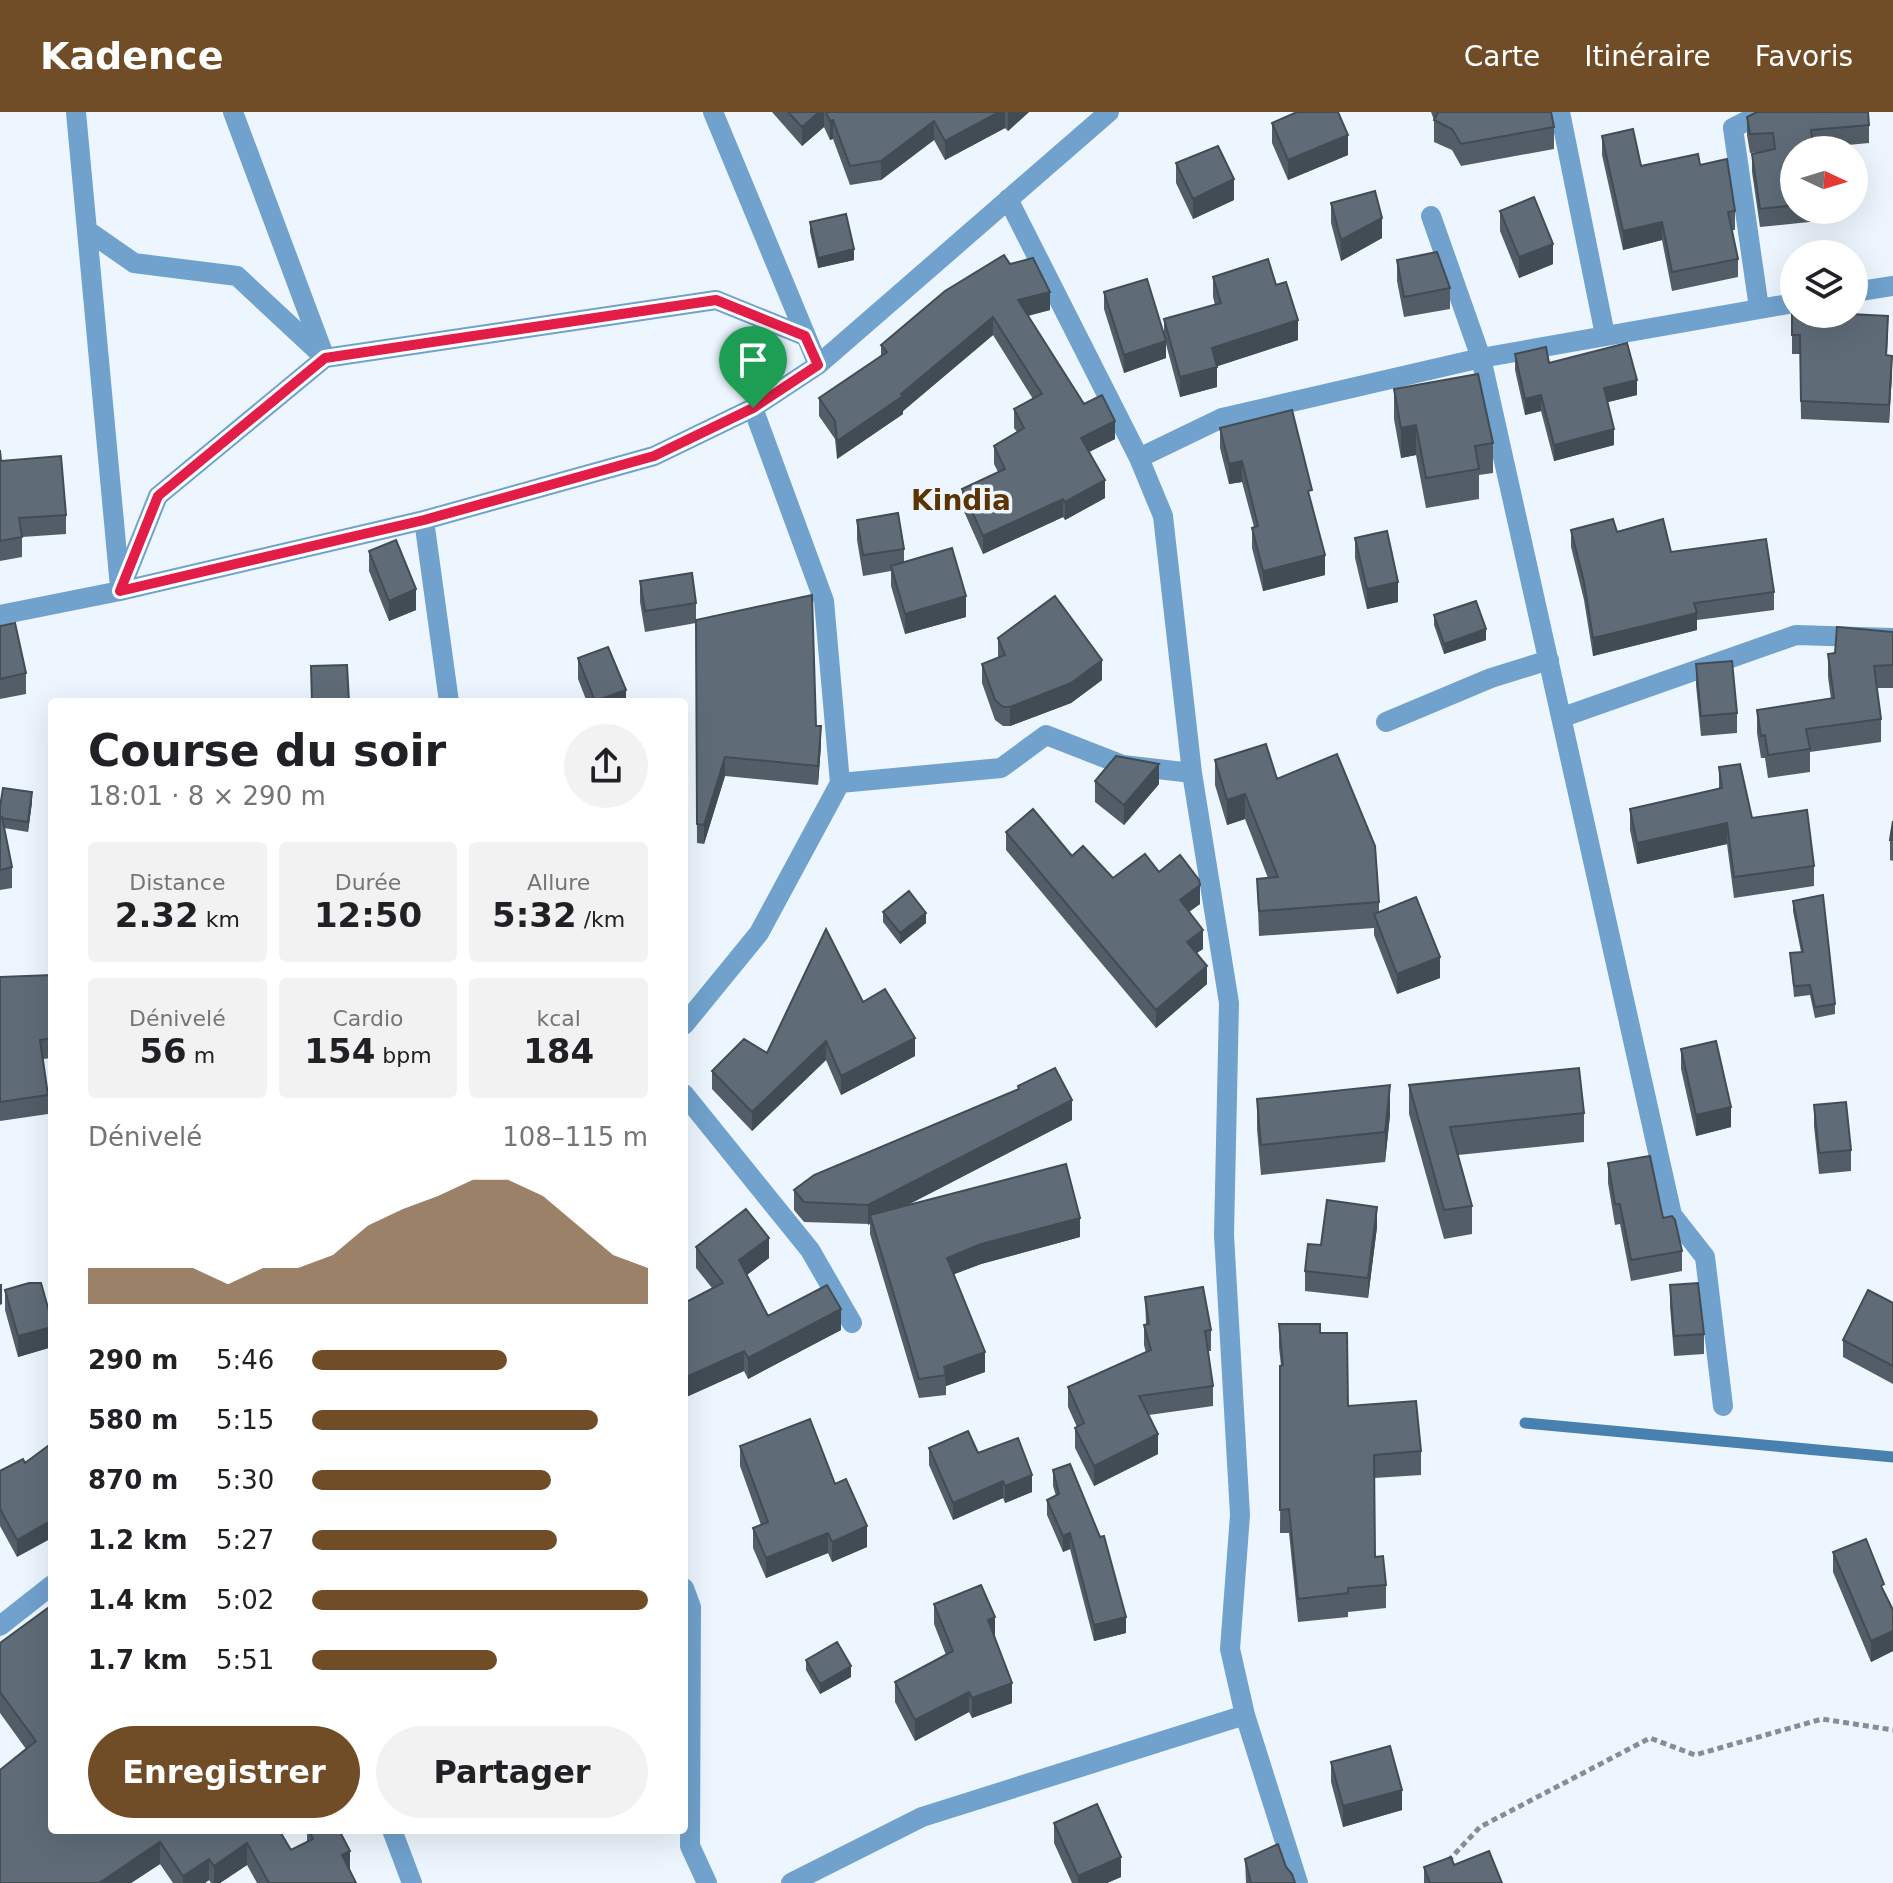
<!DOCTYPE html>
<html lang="fr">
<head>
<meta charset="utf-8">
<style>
	:root { --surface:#fff; --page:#f2f2f2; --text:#202124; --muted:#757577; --accent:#714d27 }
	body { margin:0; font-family:"DejaVu Sans",sans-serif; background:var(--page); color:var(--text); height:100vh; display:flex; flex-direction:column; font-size:30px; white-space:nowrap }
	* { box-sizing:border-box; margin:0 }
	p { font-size:26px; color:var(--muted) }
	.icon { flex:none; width:44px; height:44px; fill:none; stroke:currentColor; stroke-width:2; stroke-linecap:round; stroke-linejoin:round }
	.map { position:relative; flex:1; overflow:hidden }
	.drawer { position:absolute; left:48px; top:586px; width:640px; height:1136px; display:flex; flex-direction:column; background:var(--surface); border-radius:8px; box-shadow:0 8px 32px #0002 }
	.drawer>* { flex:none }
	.needle { width:52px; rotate:94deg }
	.controls { position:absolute; left:1780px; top:24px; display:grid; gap:16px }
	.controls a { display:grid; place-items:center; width:88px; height:88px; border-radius:50%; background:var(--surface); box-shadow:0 8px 32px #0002; font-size:40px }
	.pin { position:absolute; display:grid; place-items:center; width:68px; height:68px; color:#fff; margin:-82px -34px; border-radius:50% 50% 50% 0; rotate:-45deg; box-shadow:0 0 8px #0007 }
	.pin .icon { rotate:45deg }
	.round { display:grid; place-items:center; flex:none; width:84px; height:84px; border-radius:42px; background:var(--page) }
	.head { display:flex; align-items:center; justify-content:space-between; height:136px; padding:0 40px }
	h1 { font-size:44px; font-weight:700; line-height:60px }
	.stats { display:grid; grid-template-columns:repeat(3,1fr); gap:12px; height:136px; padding:8px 40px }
	.stats div { display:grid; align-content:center; border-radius:8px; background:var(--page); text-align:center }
	.stats b { font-size:34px; font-weight:700 }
	.stats small { font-size:22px; font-weight:400 }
	.stats p { font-size:22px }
	.chart { height:224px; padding:16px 40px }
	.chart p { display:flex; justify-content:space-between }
	.chart svg { width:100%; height:144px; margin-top:8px; fill:var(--accent); opacity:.7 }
	.button { display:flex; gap:16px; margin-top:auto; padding:16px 40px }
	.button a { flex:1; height:92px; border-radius:48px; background:var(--accent); color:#fff; font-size:32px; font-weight:700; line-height:92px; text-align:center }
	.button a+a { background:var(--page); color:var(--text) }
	ul { padding:0 40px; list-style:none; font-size:26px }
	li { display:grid; grid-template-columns:128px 96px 1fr; align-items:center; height:60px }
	li i { height:20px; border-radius:10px; background:var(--accent) }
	header { display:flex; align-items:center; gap:48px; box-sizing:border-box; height:112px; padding:0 40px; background:var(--accent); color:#fff }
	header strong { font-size:38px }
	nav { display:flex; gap:44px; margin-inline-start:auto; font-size:28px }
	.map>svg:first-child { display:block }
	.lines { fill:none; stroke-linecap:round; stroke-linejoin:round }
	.stream { stroke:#4881b0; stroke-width:11 }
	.path { stroke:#868d94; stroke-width:5; stroke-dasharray:6 4; stroke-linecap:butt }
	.minor { stroke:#70a2cd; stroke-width:20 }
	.wall { fill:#525d67 }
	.shaded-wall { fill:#424c54 }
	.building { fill:#5f6c78; stroke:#424c54; stroke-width:2 }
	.route-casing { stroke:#fff; stroke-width:16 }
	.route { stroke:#e11d48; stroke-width:10 }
	.labels { text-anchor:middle; stroke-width:7; stroke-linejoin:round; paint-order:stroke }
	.quarter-label { font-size:28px; font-weight:bold; fill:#5a3402; stroke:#edf6fe }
</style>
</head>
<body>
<header>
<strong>Kadence</strong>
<nav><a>Carte</a><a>Itinéraire</a><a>Favoris</a></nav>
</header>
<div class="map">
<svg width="1893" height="1771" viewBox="0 0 1893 1771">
	<rect width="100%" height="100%" fill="#edf6fe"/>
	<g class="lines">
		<path class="stream" d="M1525 1311 1893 1345"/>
		<path class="path" d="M1448 1749 1480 1715 1650 1626 1695 1643 1822 1607 1893 1618"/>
		<path class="minor" d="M76 0 120 475
			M713 0 818 253
			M1560 0 1605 223
			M1008 87 1139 346 1163 404 1192 661 1229 891 1224 1123 1240 1403 1230 1537 1245 1603 1298 1771
			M1431 104 1481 246 1672 1103 1705 1145 1723 1294
			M88 119 134 151 237 164 325 246 716 188 805 224
			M1854 180 1893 174
			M1759 196 1733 16 1764 0
			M1139 346 1222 306 1481 246 1794 191
			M424 408 449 590
			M120 479 158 384 325 246 233 0
			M0 503 120 479 424 408 654 344 753 296 818 253 1109 0
			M1563 605 1796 523 1893 526
			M1386 610 1491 566 1549 548
			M840 671 1001 656 1046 623 1123 653 1192 661
			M684 913 759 821 840 671 824 489 753 296
			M684 982 810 1138 852 1211
			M684 1476 691 1495 690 1734 707 1771
			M0 1514 52 1473
			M392 1718 412 1771
			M791 1771 922 1705 1245 1603"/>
	</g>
	<path class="wall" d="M772 0H1029L1008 19 1005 16 945 48 934 28 881 68 850 73 833 27 830 28 824 15 802 34Z
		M1431 0H1551L1554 15V37L1461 54 1452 38 1434 30V8Z
		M1747 5 1869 13V31L1794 38V98H1819V109L1760 115 1752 60V42L1763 40 1750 41 1747 23Z
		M1272 11 1348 43 1288 68 1272 31Z
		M1602 24 1641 54 1700 53 1735 99V118H1732L1738 147V165L1672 179 1662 128 1623 138 1602 43Z
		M1176 51 1234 88 1193 107 1176 71Z
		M1331 91 1382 126 1341 149 1331 111Z
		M1500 99 1553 152 1519 166 1500 119Z
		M810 110 854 148 818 156 810 120Z
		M1397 148 1450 176V197L1404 205 1397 169Z
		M1010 152 1050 198 1028 204 1084 292 1115 327 1089 340 1105 386 1065 408 1063 405 983 442 962 395V377L998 360 994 352V334L1017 320 1014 316V297L1033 287 993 223 903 299V302L837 347 835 327 819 304V286L881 245V233Z
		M1213 165 1298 228 1217 254V275L1180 285 1166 232V246L1124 261 1104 197V180L1164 224V207L1215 193 1213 185Z
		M1792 186 1794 202 1888 222 1887 243 1892 262 1889 311 1801 307 1800 242H1792Z
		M1515 242 1549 251 1637 283 1608 290 1614 333 1554 349 1541 299 1525 303 1515 258Z
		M1394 277 1493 331V361L1479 363V387L1426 396 1416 343 1401 346 1394 307Z
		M1220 316 1312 394 1325 463 1263 479 1252 436V416L1254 415 1242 370 1229 372 1220 336Z
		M0 338 1 349 66 403V422L22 425V445L0 449Z
		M857 408 904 437V450L966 505 905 522 891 474V459L863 464 857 428Z
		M1571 418 1617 420 1774 480V498L1697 508V518L1593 544 1584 488 1571 435Z
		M1355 426 1398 490 1367 497 1355 446Z
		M369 439 416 498 389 509 369 459Z
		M640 469 696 491V508L816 614 821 633 818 673 725 664 704 732 697 731 696 511 645 520 640 490Z
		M1434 503 1486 528 1444 542 1434 513Z
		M0 514 26 561V582L0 587Z
		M1893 520V576H1877L1881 607V630L1810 640V660L1768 666 1765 646H1761L1757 621V598L1831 587 1828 565V542L1835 541Z
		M998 526 1102 568 1071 591 1010 614H1003L995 608 982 571V552L998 545Z
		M578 546 626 590H587L578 567Z
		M1696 552 1737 601V621L1701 624 1696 573Z
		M1215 648 1277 667 1379 790V800L1440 866 1397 882 1374 823V816L1259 824 1257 767 1268 766 1245 707 1227 713 1215 673Z
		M1719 655 1752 706 1814 754V774L1734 786 1727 732 1637 752 1630 718V697L1719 677Z
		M1095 669 1159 672 1124 713 1095 690Z
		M32 690 28 720 4 716 12 755V776L0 778V695Z
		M1893 709V749L1890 748V728Z
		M1006 720 1072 744 1113 766 1159 760 1200 792 1189 800 1203 837 1196 841 1207 872 1156 916 1006 738Z
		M1793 789 1835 892V902L1815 906 1810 883 1794 885 1790 841 1801 840 1793 799Z
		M883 800 926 811 900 832 883 810Z
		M52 863V946L43 947 48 983V1002L0 1009V865Z
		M863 890 915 944 841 983 826 948 752 1019 712 977V959L767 941Z
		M1681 937 1731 1015 1696 1024 1681 957Z
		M1409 973 1584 1001V1030L1458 1043 1472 1094V1122L1444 1127 1409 1002Z
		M1018 974 1072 1008 907 1093 1080 1125 981 1152 954 1162 985 1260 946 1274V1283L919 1286 870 1122V1112L804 1110 794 1098V1078L1018 977Z
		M1257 987 1390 1003 1385 1050 1261 1063 1257 1017Z
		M1814 993 1851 1038V1059L1819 1062 1814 1014Z
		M1608 1051 1663 1106 1682 1139V1159L1631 1169 1620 1112 1615 1113 1608 1071Z
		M1377 1115 1368 1186 1305 1179V1159L1321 1133Z
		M696 1135 769 1146 747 1163 768 1204 841 1218 748 1267 744 1259 684 1286V1191L712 1176 696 1156Z
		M1670 1173 1704 1222V1242L1674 1244 1670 1194Z
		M5 1178 52 1210V1235L18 1245 5 1198Z
		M1145 1185 1211 1218V1239H1208L1213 1274V1294L1149 1303 1158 1342 1094 1374 1075 1336V1316L1077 1315 1068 1295V1275L1146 1241 1144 1233V1213L1146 1212Z
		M1893 1191V1272L1843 1245V1228Z
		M1279 1212 1320 1221 1348 1294 1421 1339V1363L1374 1366 1375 1445 1386 1473V1496L1348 1500V1505L1298 1510 1289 1421H1280L1281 1254 1279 1235Z
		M52 1243V1266L49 1262V1245Z
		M740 1334 835 1372 867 1435 832 1450 828 1441 766 1466 753 1436V1416L761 1413 740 1354Z
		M929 1336 978 1341 1032 1380 1005 1391 1003 1386 953 1408 929 1353Z
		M23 1347 17 1445 0 1414V1359Z
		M1053 1358 1126 1521 1094 1529 1070 1437 1063 1440 1047 1403V1388L1056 1384 1053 1374Z
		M1833 1440 1884 1480 1893 1498V1539L1871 1550 1833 1460Z
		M934 1492 995 1524 1012 1591 972 1606 969 1600 915 1629 895 1590V1570L946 1543 934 1512Z
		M52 1493V1718H279L291 1738 307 1730V1718H339L350 1758 356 1771H257L247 1753 220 1771H211L209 1768 205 1771H173L160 1752 131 1771H0L26 1637 0 1601V1531Z
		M806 1548 851 1565 820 1582 806 1558Z
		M1331 1650 1402 1698 1343 1715 1331 1670Z
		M1054 1711 1121 1765 1107 1771H1072L1054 1731Z
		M1245 1747 1286 1755 1295 1771H1246Z
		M1454 1753 1502 1771H1424V1755Z"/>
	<path class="shaded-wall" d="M819 0H824V15L802 34V15Z
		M999 0H1005V16L945 48V29Z
		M1008 0H1029L1008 19Z
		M833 8V27L830 28V9Z
		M934 9V28L881 68V49Z
		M1348 23V43L1288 68V48Z
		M1234 67V88L1193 107V87Z
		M1382 106V126L1341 149V128Z
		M1662 110V128L1623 138V119Z
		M1553 132V152L1519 166V145Z
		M854 137V148L818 156V146Z
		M1050 180V198L1018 206V188Z
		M993 205V223L903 299V302L837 347V329L901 282Z
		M1298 208V228L1212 256V236Z
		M1166 229V246L1124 261V243Z
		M1892 244V262L1889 311V293Z
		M1217 255V275L1180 285V265Z
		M1637 268V283L1604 291V276Z
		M1541 283V299L1525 303V287Z
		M1115 309V327L1081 344V326Z
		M1416 313V343L1401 346V316Z
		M1614 317V333L1554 349V333Z
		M1242 349V370L1229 372V352Z
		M1105 368V386L1065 408V390Z
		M1063 387V405L983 442V424Z
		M1325 443V463L1263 479V459Z
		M1398 470V490L1367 497V477Z
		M416 477V498L389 509V489Z
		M966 484V505L905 522V502Z
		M1697 501V518L1593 544V526Z
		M1486 517V528L1444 542V532Z
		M1102 548V568L1071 591 1010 614V595Z
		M626 578V590H595V589Z
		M821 614V633L818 673V654Z
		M725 645V664L704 732V713Z
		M1159 652V672L1124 713V693Z
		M32 680V690L28 720V710Z
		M1245 682V707L1227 713V688Z
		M686 686V704L684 716V697Z
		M1727 711V732L1637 752V731Z
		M1200 773V792L1180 806V788Z
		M926 801V811L900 832V821Z
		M1203 818V837L1187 848V830Z
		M1440 845V866L1397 882V862Z
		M1207 854V872L1156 916V898Z
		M915 926V944L841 983V964Z
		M826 929V948L752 1019V1000Z
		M1390 973V1003L1385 1050V1020Z
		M1072 988V1008L873 1111 870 1103V1112L868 1113V1093Z
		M1731 995V1015L1696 1024V1003Z
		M1377 1095V1115L1368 1186V1166Z
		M1080 1106V1125L981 1152 947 1165V1146L981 1132Z
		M769 1126V1146L739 1169V1148Z
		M0 1172H2V1192L0 1193Z
		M841 1197V1218L748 1267V1246Z
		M52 1215V1235L18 1245V1224Z
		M744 1239V1259L684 1286V1266Z
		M985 1240V1260L946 1274 944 1255Z
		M1158 1322V1342L1094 1374V1354Z
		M1032 1363V1380L1005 1391V1374Z
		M1003 1369V1386L953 1408V1391Z
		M52 1408V1426L17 1445V1428Z
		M867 1414V1435L832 1450V1430Z
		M828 1421V1441L766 1466V1446Z
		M1070 1421V1437L1063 1440V1424Z
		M995 1505V1526L988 1508Z
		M1126 1505V1521L1094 1529V1513Z
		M1893 1519V1539L1871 1550V1529Z
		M851 1554V1565L820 1582V1572Z
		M1012 1571V1591L972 1606V1586Z
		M969 1580V1600L915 1629V1608Z
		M1402 1678V1698L1343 1715V1694Z
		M160 1730V1752L131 1771H99Z
		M247 1731V1753L220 1771H214V1754Z
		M350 1739V1760L342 1743Z
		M1121 1745V1765L1107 1771H1078V1764Z
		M209 1747V1768L205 1771H183V1764Z"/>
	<path class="building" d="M788 0H819L802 15Z
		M826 0H999L945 29 934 9 881 49 850 54 833 8 830 9Z
		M1297 0H1338L1348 23 1288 48 1272 11Z
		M1438 0H1551L1554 15 1461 32 1452 17 1434 8Z
		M1757 0H1868L1869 13 1811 18 1813 38H1794V93L1760 97 1752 42 1775 37 1773 21 1750 22 1747 5Z
		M1633 17 1641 54 1698 42 1700 53 1727 47 1735 99 1728 100 1738 147 1672 160 1662 110 1623 119 1602 24Z
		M1218 34 1234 67 1193 87 1176 51Z
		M1375 79 1382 106 1341 128 1331 91Z
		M1534 85 1553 132 1519 145 1500 99Z
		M846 102 854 137 818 146 810 110Z
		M1437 140 1450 176 1404 185 1397 148Z
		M1004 143 1010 152 1033 146 1050 180 1018 188 1084 292 1102 283 1115 309 1081 326 1105 368 1065 390 1063 387 983 424 962 377 1005 357 994 334 1024 316 1014 297 1042 282 993 205 901 282 903 284 837 329 835 309 819 286 887 240 881 233 945 179Z
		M1268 147 1276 173 1286 170 1298 208 1212 236 1217 255 1180 265 1164 207 1221 191 1213 165Z
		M1147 167 1166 229 1124 243 1104 180Z
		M1792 186H1794V202H1850L1888 204 1886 243 1892 244 1889 293 1801 289 1800 223H1792Z
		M1627 231 1637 268 1604 276 1614 317 1554 333 1541 283 1525 287 1515 242 1546 235 1549 251Z
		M1478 262 1493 331 1475 334 1479 357 1426 366 1416 313 1401 316 1394 277Z
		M1292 298 1312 378 1308 379 1325 443 1263 459 1252 416 1258 414 1242 349 1229 352 1220 316Z
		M0 338 1 349 61 344 66 403 19 406 22 425 0 429Z
		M898 401 904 437 863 443 857 408Z
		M1613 407 1617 420 1663 407 1671 440 1766 427 1774 480 1694 491 1697 501 1593 526 1584 470 1571 418Z
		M1387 419 1398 470 1367 477 1355 426Z
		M396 428 416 477 389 489 369 439Z
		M952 436 966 484 905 502 891 454Z
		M692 461 696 491 645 499 640 469Z
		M812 483 816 614H821L818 654 725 645 704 713 697 712 696 508Z
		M1055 484 1102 548 1071 571 1010 595H1003L995 588 982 552 1005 543 998 526Z
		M1476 489 1486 517 1444 532 1434 503Z
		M15 511 26 561 0 567V514Z
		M1837 515 1893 520V553L1874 554 1881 607 1806 617 1810 637 1768 643 1765 623 1761 624 1757 598 1834 586 1828 542 1835 541Z
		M608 535 626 578 595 589 578 546Z
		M1732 549 1737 601 1701 604 1696 552Z
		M347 553 349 590H312L311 554Z
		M1266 632 1277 667 1337 642 1375 734 1379 790 1259 799 1257 767 1278 765 1245 682 1227 688 1215 648Z
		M1116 644 1159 652 1124 693 1095 669Z
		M1740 652 1752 706 1807 698 1814 754 1734 765 1727 711 1637 731 1630 697 1722 676 1719 655Z
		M3 676 32 680 28 710 0 706V695Z
		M1033 697 1072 744 1083 734 1113 766 1145 742 1159 760 1180 743 1199 768 1200 773 1180 788 1203 818 1187 830 1207 854 1156 898 1006 720Z
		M2 705 12 755 0 758V706Z
		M1893 709V728H1890Z
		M909 779 926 801 900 821 883 800Z
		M1823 783 1835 892 1815 895 1810 873 1794 874 1790 841 1803 840 1793 789Z
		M1416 785 1440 845 1397 862 1374 802Z
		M826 817 863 890 885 877 915 926 841 964 826 929 752 1000 712 959 744 927 767 941Z
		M52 863V926L40 928 48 983 0 990V865Z
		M1716 929 1731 995 1696 1003 1681 937Z
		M1055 956 1072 988 868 1093 804 1090 794 1078 814 1063 1019 977 1018 974Z
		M1579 956 1584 1001 1450 1015 1472 1094 1444 1098 1409 973Z
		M1390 973 1385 1020 1261 1033 1257 987Z
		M1846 990 1851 1038 1819 1041 1814 993Z
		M1650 1044 1663 1106 1672 1104 1675 1108 1682 1139 1631 1148 1620 1092H1615L1608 1051Z
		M1066 1052 1080 1106 981 1132 947 1146 985 1240 944 1255 946 1263 919 1267 870 1103Z
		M1327 1088 1377 1095 1368 1166 1305 1159 1308 1132 1321 1133Z
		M746 1097 769 1126 739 1148 768 1204 827 1173 841 1197 748 1246 744 1239 684 1266V1191L723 1171 696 1135Z
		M29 1171H41L52 1210V1215L18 1224 5 1178Z
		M1698 1171 1704 1222 1674 1224 1670 1173Z
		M1203 1175 1211 1218 1205 1219 1213 1274 1139 1284 1158 1322 1094 1354 1075 1316 1084 1311 1068 1275 1151 1238 1144 1213 1149 1212 1145 1185Z
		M1868 1178 1893 1191V1254L1843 1228Z
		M1279 1212H1320V1221H1347L1348 1294 1416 1289 1421 1339 1374 1343 1375 1445 1383 1444 1386 1473 1348 1476V1481L1298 1487 1289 1397 1280 1398V1254L1283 1253Z
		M810 1307 835 1372 846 1367 867 1414 832 1430 828 1421 766 1446 753 1416 768 1410 740 1334Z
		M968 1319 978 1341 1018 1326 1032 1363 1005 1374 1003 1369 953 1391 929 1336Z
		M52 1331V1408L17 1428 0 1397V1359L23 1347 25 1351Z
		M1070 1352 1100 1425 1104 1424 1126 1505 1094 1513 1070 1421 1063 1424 1047 1388 1059 1382 1053 1358Z
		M1866 1427 1884 1472 1881 1474 1893 1498V1519L1871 1529 1833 1440Z
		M981 1473 995 1505 988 1508 1012 1571 972 1586 969 1580 915 1608 895 1570 953 1539 934 1492Z
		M52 1493V1718H279L291 1738 313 1727 309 1718H339L350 1739 342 1743 356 1771H269L247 1731 214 1754 209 1747 183 1764 160 1730 99 1771H0V1658L36 1629 0 1580V1531Z
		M837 1530 851 1554 820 1572 806 1548Z
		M1390 1634 1402 1678 1343 1694 1331 1650Z
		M1097 1692 1121 1745 1078 1764 1054 1711Z
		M1278 1732 1286 1755 1292 1762 1295 1771H1251L1245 1747Z
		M1489 1739 1502 1771H1430L1424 1755 1451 1745 1454 1753Z"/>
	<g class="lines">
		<defs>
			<path id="route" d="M716 188 805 224 818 253 753 296 654 344 424 408 120 479 158 384 325 246Z"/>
		</defs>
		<use href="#route" class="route-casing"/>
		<use href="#route" class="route"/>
	</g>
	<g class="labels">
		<g class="quarter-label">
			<text x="961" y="398">Kindia</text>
		</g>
	</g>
</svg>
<div class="controls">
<a><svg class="needle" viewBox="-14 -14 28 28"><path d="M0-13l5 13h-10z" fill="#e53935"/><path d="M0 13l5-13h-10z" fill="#757577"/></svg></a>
<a><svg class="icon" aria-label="layers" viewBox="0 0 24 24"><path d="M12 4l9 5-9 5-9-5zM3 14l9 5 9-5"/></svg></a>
</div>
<div class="pin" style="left:753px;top:296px;background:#1e9e55"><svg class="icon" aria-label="arrive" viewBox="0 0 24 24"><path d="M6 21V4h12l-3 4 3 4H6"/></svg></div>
<section class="drawer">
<div class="head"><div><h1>Course du soir</h1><p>18:01 · 8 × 290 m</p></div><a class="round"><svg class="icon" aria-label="share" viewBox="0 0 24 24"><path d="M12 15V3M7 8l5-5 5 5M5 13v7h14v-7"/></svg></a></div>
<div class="stats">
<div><p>Distance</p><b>2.32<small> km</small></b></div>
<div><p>Durée</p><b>12:50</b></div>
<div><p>Allure</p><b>5:32<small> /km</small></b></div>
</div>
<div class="stats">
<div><p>Dénivelé</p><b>56<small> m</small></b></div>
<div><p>Cardio</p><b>154<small> bpm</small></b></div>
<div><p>kcal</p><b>184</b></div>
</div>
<div class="chart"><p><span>Dénivelé</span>108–115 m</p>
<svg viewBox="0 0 160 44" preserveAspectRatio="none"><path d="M0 44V33L10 33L20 33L30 33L40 38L50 33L60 33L70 29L80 20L90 15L100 11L110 6L120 6L130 11L140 20L150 29L160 33V44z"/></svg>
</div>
<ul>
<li><b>290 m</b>5:46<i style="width:58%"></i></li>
<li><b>580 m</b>5:15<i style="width:85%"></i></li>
<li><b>870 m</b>5:30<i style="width:71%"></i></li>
<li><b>1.2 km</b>5:27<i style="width:73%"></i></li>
<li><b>1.4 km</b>5:02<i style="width:100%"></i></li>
<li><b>1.7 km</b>5:51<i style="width:55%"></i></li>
</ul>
<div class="button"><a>Enregistrer</a><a>Partager</a></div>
</section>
</div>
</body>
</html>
